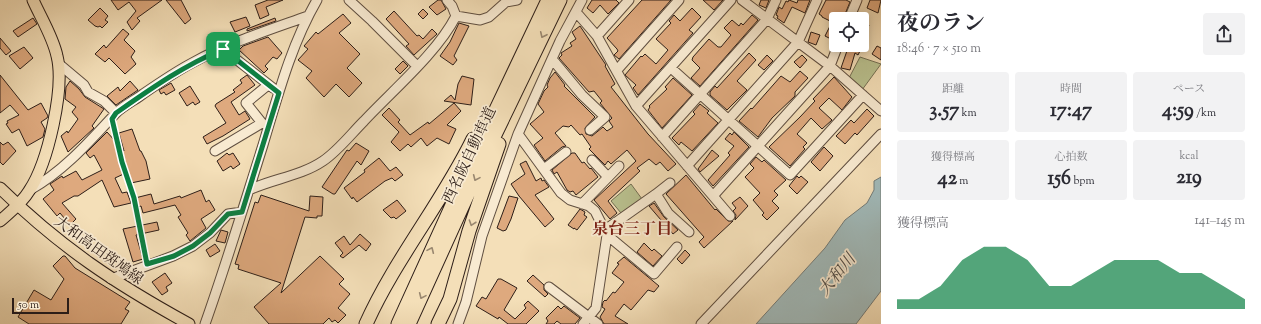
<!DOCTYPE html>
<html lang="ja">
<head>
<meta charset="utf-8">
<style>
	:root { --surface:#fff; --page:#f2f2f3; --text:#2b2b33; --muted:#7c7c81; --accent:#0b8043 }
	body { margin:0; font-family:"Sorts Mill Goudy","Noto Serif JP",serif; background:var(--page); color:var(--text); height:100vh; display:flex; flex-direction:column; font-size:15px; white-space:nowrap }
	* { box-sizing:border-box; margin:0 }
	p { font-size:13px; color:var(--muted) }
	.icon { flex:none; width:22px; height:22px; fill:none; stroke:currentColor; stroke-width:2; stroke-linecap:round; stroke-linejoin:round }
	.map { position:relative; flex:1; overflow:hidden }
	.details { display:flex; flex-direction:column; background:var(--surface); width:380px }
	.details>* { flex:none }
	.controls { position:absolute; left:829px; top:12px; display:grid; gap:8px }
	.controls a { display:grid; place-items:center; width:40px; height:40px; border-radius:4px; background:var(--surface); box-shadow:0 2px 10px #0003; font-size:20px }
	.scale { position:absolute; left:12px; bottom:10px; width:57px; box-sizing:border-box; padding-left:4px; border:2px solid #2d1e18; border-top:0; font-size:11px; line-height:14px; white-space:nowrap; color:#2d1e18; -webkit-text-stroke:3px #f8ead1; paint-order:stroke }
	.pin { position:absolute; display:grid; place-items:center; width:34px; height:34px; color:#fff; margin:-17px; border-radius:8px; box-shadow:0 2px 6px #0006 }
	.round { display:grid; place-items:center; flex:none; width:42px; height:42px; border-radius:4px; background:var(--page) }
	.head { display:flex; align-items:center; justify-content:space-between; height:68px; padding:0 16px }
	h1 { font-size:22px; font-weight:700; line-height:30px }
	.figures { display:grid; grid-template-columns:repeat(3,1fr); gap:6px; height:68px; padding:4px 16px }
	.figures div { display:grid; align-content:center; border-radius:4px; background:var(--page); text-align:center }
	.figures b { font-size:20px; font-weight:700 }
	.figures small { font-size:11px; font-weight:400 }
	.figures p { font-size:11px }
	.chart { height:112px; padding:8px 16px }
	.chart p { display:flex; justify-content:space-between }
	.chart svg { width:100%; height:72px; margin-top:4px; fill:var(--accent); opacity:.7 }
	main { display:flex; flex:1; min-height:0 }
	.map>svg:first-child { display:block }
	.green { fill:#bac290; stroke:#747054 }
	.water { fill:#a1baba; stroke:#737c79 }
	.building { fill:#dea97e; stroke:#2d1e18 }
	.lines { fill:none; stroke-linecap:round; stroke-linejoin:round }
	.minor-casing { stroke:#5f4e40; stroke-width:11 }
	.major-casing { stroke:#2d1e18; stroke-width:13 }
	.highway-casing { stroke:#2d1e18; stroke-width:15 }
	.path { stroke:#2d1e18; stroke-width:1.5; stroke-dasharray:3 2; stroke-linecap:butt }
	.minor { stroke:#f8ead1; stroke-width:9 }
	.major { stroke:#f4dfb8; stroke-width:11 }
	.highway { stroke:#f4dfb8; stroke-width:13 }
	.oneway { stroke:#9a8870 }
	.route-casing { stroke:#fff; stroke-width:8 }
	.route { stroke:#0b8043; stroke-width:5 }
	.labels { text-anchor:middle; stroke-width:3.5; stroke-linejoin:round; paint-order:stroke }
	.street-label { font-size:15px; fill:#2d1e18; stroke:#f8ead1 }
	.neighbourhood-label { font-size:16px; font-weight:bold; fill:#7a1f14; stroke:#f8ead1 }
	.water-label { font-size:16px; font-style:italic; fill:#504d49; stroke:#f8ead1 }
</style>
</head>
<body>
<main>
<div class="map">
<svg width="881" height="324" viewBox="0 0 881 324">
	<rect width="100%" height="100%" fill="#f4dfb8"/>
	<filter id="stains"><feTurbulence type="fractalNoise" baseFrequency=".005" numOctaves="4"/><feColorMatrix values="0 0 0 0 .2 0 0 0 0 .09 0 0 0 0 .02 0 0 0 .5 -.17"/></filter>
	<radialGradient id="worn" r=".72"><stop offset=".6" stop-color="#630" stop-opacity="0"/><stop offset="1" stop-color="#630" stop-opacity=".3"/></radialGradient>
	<path class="green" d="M860 57 881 64 862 90 849 78Z
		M631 184 642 199 621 213 611 201Z"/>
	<path class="water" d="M881 177V291L856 324H756L825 248 845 220 867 203 874 190V181Z"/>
	<path class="building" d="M111 0H162L137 18 140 21 132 30 127 22 136 11 129 2 118 10Z
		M166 0H181L191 19 185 24Z
		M268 0H283L266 7 269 15 260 19 255 5Z
		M438 0H441L446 9 437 15 429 7Z
		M592 0H616L619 3 608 14 600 5 593 13 587 8Z
		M642 0H671L619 59 614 55 618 51 617 49 607 38Z
		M703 0H723L714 10Z
		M761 0H769L766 8 759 5Z
		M789 0 797 3 798 0H810L805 13 792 7 784 23 777 18 778 16 776 15 779 7 782 9 786 1 788 2Z
		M826 0H846L850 2 843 19H836V35L833 40 825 36 832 22 822 17V16L819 14Z
		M870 0H881L878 13 867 8Z
		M100 8 108 16 105 20 108 22 102 28 100 26 98 27 95 26 88 20Z
		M692 8 701 17 689 30 693 33 638 95 633 88 636 85 625 75 641 56 642 57 645 54 656 64 668 50 656 39 671 23 669 21 674 15 680 21Z
		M423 9 428 14 423 19 418 14Z
		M394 11 417 36 419 35 423 39 432 29 437 34 414 55 406 46 409 44 386 19Z
		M343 14 351 23 339 33 360 54 347 68 362 83 349 97 336 84 324 97 306 78 312 71 298 60 308 49 304 46 316 32 318 34Z
		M752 15 758 20 700 86 691 78 700 68 692 60 693 57 709 39 718 47H721L731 35 724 28 732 20 739 26 741 23 743 25Z
		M246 17 250 26 235 32 230 22Z
		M33 18 37 24 18 37 13 31Z
		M275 18 276 21 247 31V29Z
		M862 22 869 25 862 42Z
		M459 23 469 26 454 56 457 60 453 65 440 56 450 42Z
		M580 26 606 65 605 66 615 84 611 87 648 134 676 164 668 171 660 162 656 165 649 159 637 168 640 171 608 201 617 213 610 219 594 200 636 161 627 150 611 164 608 161 605 165 589 149 591 147 582 134 580 135 571 125 569 127 563 126 555 133 566 146 562 147 545 161 534 145 543 138 530 124 544 112 538 104 544 91 548 87 547 85 550 78 555 72 565 85 564 86 595 117 585 128 586 134 592 136 603 127 607 131 613 127 609 121 612 118 600 103 602 101 594 91 589 92 559 58 562 55 561 53 572 46 570 43 576 39 572 32Z
		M123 29 129 34 124 40 135 51 131 57 136 64 125 74 109 58 105 62 95 54 104 45 106 48Z
		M811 32 820 35 816 45 808 42Z
		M268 37 282 53 277 59 273 57 265 66 268 69 264 73 239 50 243 46Z
		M0 38 11 51 6 55 0 48Z
		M849 45 862 47 858 55 855 53 850 70 841 68Z
		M877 46 881 48V60L872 54Z
		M24 47 33 58 20 69 9 56Z
		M749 53 756 60 737 81 747 90 727 110 710 95V92L715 86 717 88Z
		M767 55 773 61 764 70 758 65Z
		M802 55 807 60 800 68 794 62Z
		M403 61 408 66 400 74 395 69Z
		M800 71 808 78 795 92V96L772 118 758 137 739 121 751 108 752 109 781 76 790 82Z
		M0 75 28 110 41 103 48 116 47 118 41 122 45 129 43 137 27 146 19 129 12 133 6 124 8 123 7 121 19 115 10 105 0 113Z
		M247 75 255 85 231 102 239 115 245 111 250 119 223 136 207 144 203 137 226 123 215 106 216 104 235 92 233 90 242 83 240 80Z
		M462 76 474 79 471 105 444 101 451 95 455 100 458 84Z
		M834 77 852 97 842 110 829 98 819 108 832 120 822 129 811 118 797 134 807 143 803 147 805 149 790 166 769 147 800 117 815 101 813 99Z
		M673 78 692 95 662 128 648 110 650 107 649 106 667 89 665 87Z
		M70 81 79 89 85 97 104 109 92 126 94 128 68 152 61 136 67 131 68 133 78 119 72 112 76 107 65 99 66 87Z
		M130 81 138 90 116 105 107 96 118 87 120 91Z
		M171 83 175 90 166 95 164 92 161 94 159 90Z
		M190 86 200 102 195 105 193 102 187 106 179 93Z
		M454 103 461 111 447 125 456 129 449 144 437 138 427 146 421 138 411 147 408 144 400 151 391 142 399 132 382 115 389 108 400 120 398 122 410 135 428 122 429 124Z
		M700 104 709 111 707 113 718 123 692 151 681 142 679 145 672 138 695 114 693 112Z
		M867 109 874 116 857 135 855 133 845 144 836 136 851 120 854 123Z
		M132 129 140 151H141L146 161 150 179 131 183 128 172 115 178 122 193 127 192 131 203 114 207 102 180 78 196H74L62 203 76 219 70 225 60 213 57 216 43 199 54 190 50 184 62 176 63 178 76 171 82 180 102 170 94 155 90 158 86 153 107 132 124 151 119 133Z
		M734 132 749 147 713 186 708 180 730 155 728 153 734 146 725 139 730 133 732 135Z
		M0 142 3 145 8 142 16 151 3 165 0 162Z
		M356 143 369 151 361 165 357 161 335 194H333L322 187 347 150 349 151Z
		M824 147 833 156 820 171 811 162Z
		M712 150 719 156 700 172 698 169Z
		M227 153 229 155 233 153 240 164 233 169 231 166 223 171 217 161Z
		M572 153H575L582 163 584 162 590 169 591 168 598 177 576 195 573 191 570 192 567 190 557 172 554 174 552 170Z
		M756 157 762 162 764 160 786 180 774 191 778 195 772 201 779 208 767 220 762 215 764 213 753 200 760 193 745 177 754 168 750 164Z
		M379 158 390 171 396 167 403 175 395 181 392 178 385 181 357 202 353 197 352 199 344 188 365 172 364 170Z
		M526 161 536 181 541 178 542 181 544 180 549 187 535 195 554 219 545 227 519 196 511 184 525 174 520 164Z
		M686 175 715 210 716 209 728 221H733L704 248 699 242 704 237 666 194Z
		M797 176 799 178 801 176 808 182 797 194 789 186Z
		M201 190 206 202 209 200 215 210 201 219 206 228 190 241 186 235 188 233 178 217 181 215 175 205 143 213 141 206 138 207 135 198 151 194 154 204 180 196 181 198Z
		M261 195 309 211 310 196 323 197 322 216H317V218L305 217 281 293 320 256 344 279 339 284 350 294 338 308 346 315 338 323 335 320 332 322 329 318 323 324H269L254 307 281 283 238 269 239 265 235 264 255 202 258 203Z
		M509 196 518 198 511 219 506 230 503 231 497 228Z
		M740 197 748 206 735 220 736 215 733 211 736 208 732 203Z
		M397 200 406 211 396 219 394 217 391 218 383 210Z
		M654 203 664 217 678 230 673 234 649 206Z
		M580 209 585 212 584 215 587 217 577 230 574 228V229L568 225Z
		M157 222 159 230 136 235 143 259 133 262 123 229Z
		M221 230 228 232 225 243 216 241Z
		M360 234 371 244 366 251 359 245 343 258 340 256 343 253 335 243 344 236 350 245Z
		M644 243 652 251 654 249 662 256 653 266 637 252Z
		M215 244 220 251 210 257 206 250Z
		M685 250 690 255 682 264 677 259Z
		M63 256H65L75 268 130 302 125 309 129 311 121 324H29L18 317 34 290 51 300 64 279 53 266Z
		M624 257 659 286 654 292 648 290 631 310 624 304 615 316 628 324H604L600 317 605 309 602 307 603 302 605 300 606 301 613 292 615 293 624 282 612 273 619 264 617 263Z
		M165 273 172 283 166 287 168 291 162 295 152 282Z
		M533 275 544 285V290L548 294 545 297 527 281Z
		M498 279H501L517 288 504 310 515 319 526 308 524 305 528 301 539 311 526 324H508L499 317 498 319 476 306 482 297 486 299Z
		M558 306 561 309 564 306 580 318 575 324H561L557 321 554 324H546L548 321 546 318Z"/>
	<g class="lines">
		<defs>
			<path id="minor" d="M349 0 372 21 417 66
				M742 0 830 66 881 111
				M576 12 597 36 636 106 713 196 830 66 838 45
				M456 16 480 20 489 17 506 2 517 0
				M849 19 857 0
				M597 36 629 0
				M223 49 273 88
				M552 59 582 95 605 117 590 130
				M59 64 84 85 88 92 104 101 116 113
				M671 68 790 175 863 95
				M617 70 679 0
				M636 106 731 0
				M518 134 561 193 570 200 589 206 595 211 607 235 654 274 677 247
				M662 137 767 19 776 0
				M215 151 262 123 246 103 268 85
				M592 160 608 177
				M687 166 798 42 817 0
				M544 169 566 152
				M30 190C64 171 90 141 116 113 123 106 135 100 143 94 159 83 175 72 192 63 228 43 269 30 308 16
				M249 190C272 179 301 176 323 161 338 151 351 134 364 121 393 90 437 53 456 16L452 6 447 0
				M656 194 670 183
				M713 196 730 216
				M582 204 619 166
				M605 230 656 194 668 213 689 232
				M111 279 173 256 193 246 210 233 228 214 242 212
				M549 287 598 324
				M205 324C226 265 244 205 263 145 278 95 291 45 317 0
				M458 324 466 302 482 236 518 134 560 41 582 0
				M583 324 596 308 607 235
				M701 324 881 134"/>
			<path id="major" d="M0 188C60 247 116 284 189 324
				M0 221C10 212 22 203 29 191 48 163 65 88 57 56 53 37 41 18 33 0"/>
			<path id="highway" d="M366 324C395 259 442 203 473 139
				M398 324 483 137 548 0
				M409 324 492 141 560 0
				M438 324 450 299 469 231 499 144"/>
		</defs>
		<use href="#minor" class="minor-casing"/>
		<use href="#major" class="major-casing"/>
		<use href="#highway" class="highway-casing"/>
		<path class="path" d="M114 127 122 162 134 198 145 257"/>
		<use href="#minor" class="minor"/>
		<use href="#major" class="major"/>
		<use href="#highway" class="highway"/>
	</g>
	<defs><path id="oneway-chevron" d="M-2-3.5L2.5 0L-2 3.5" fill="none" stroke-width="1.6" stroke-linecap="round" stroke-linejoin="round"/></defs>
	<g class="oneway">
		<use href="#oneway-chevron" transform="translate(543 35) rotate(115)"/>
		<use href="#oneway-chevron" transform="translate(476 178) rotate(114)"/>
		<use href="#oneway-chevron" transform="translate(472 223) rotate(109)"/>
		<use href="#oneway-chevron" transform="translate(431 250) rotate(-66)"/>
		<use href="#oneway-chevron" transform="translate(422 296) rotate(114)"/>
	</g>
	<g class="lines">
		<defs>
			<path id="route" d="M223 49 279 93 242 212 228 214 210 233 193 246 174 256 147 264 134 198 122 162 112 119 116 113C152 88 183 66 223 49Z"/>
		</defs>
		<use href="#route" class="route-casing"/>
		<use href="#route" class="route"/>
	</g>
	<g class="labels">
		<g class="street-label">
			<text transform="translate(469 155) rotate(-65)" y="5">西名阪自動車道</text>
			<text transform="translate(99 250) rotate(36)" y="5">大和高田斑鳩線</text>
		</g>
		<g class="neighbourhood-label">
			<text x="632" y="234">泉台三丁目</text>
		</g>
		<g class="water-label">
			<text transform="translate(836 274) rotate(-51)" y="6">大和川</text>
		</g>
	</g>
	<rect width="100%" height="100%" filter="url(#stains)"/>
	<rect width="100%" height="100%" fill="url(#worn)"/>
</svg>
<div class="controls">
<a><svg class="icon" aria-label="locate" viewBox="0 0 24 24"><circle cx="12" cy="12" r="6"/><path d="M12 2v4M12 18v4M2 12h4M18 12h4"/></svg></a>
</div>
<div class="scale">50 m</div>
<div class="pin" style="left:223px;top:49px;background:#1e9e55"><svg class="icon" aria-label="arrive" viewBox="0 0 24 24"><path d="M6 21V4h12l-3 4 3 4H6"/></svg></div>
</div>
<section class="details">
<div class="head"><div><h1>夜のラン</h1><p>18:46 · 7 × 510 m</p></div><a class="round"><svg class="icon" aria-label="share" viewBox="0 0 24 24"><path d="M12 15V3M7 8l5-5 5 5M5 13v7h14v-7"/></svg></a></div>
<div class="figures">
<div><p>距離</p><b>3.57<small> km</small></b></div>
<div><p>時間</p><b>17:47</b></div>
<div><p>ペース</p><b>4:59<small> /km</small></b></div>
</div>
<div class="figures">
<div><p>獲得標高</p><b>42<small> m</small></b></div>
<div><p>心拍数</p><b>156<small> bpm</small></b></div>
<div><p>kcal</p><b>219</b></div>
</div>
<div class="chart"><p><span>獲得標高</span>141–145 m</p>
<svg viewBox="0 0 160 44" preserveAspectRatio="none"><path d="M0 44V38L10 38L20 30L30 14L40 6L50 6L60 14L70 30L80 30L90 22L100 14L110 14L120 14L130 22L140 22L150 30L160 38V44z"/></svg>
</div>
</section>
</main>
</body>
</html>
